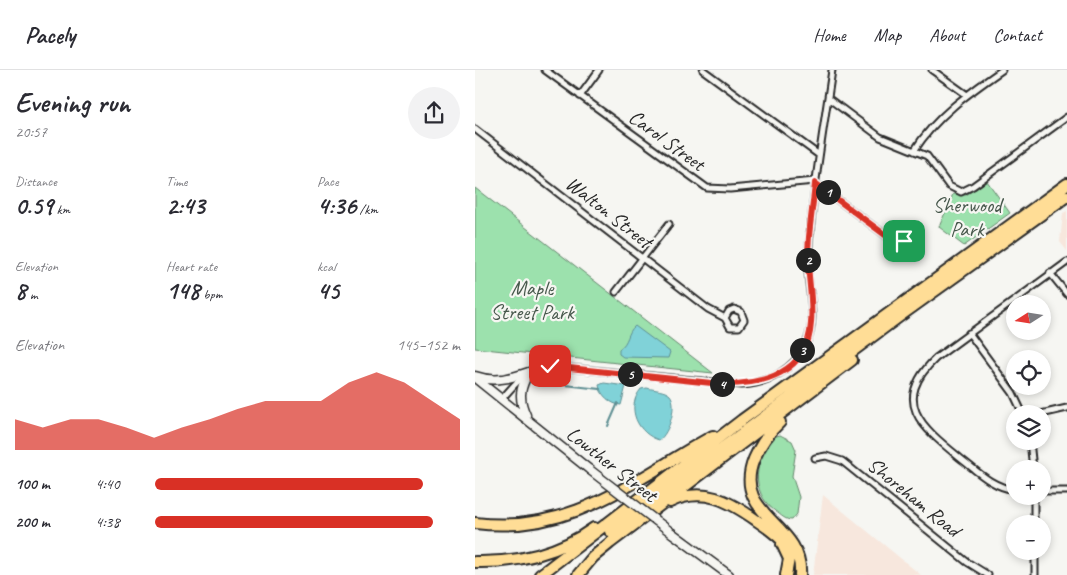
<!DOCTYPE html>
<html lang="en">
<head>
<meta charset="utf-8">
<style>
	:root { --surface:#fff; --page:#f2f2f3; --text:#2b2b33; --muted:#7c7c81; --line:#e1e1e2; --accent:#d93025 }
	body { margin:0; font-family:Caveat,sans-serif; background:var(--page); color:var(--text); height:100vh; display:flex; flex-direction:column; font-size:19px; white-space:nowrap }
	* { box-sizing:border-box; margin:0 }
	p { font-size:16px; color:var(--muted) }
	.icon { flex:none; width:28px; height:28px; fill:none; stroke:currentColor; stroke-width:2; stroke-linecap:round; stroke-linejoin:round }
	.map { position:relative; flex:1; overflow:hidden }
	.sheet { display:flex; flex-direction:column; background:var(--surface); width:475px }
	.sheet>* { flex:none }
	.needle { width:32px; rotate:258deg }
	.controls { position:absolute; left:531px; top:225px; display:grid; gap:10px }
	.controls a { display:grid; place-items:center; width:45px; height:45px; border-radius:50%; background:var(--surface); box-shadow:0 2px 8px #0003; font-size:25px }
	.pin { position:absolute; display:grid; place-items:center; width:42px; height:42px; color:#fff; margin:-21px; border-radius:10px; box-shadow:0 2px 8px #0006 }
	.km { position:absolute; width:25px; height:25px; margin:-12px; border-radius:50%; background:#222; color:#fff; font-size:14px; line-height:25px; text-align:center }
	.round { display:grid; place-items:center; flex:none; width:52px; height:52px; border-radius:26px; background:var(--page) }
	.overview { display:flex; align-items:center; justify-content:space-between; height:85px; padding:0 15px }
	h1 { font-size:28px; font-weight:800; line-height:38px }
	.figures { display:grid; grid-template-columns:repeat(3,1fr); gap:8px; height:85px; padding:5px 15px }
	.figures div { display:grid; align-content:center }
	.figures b { font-size:25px; font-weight:800 }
	.figures small { font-size:14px; font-weight:400 }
	.figures p { font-size:14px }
	.chart { height:140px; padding:10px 15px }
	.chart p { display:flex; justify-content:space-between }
	.chart svg { width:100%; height:90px; margin-top:5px; fill:var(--accent); opacity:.7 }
	ul { padding:0 15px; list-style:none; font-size:16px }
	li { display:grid; grid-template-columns:80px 60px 1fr; align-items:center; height:38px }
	li i { height:12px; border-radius:6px; background:var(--accent) }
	header { display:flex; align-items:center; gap:30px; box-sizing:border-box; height:70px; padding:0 25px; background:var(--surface); border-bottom:1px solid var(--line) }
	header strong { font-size:24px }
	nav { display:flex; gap:28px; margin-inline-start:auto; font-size:18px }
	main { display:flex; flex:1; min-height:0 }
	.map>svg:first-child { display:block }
	.built { fill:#f7e7dd }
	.green { fill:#9ce1ad; stroke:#64866c }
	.water { fill:#80d2d8; stroke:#5e8f93 }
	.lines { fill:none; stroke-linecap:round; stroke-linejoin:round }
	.stream { stroke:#5e8f93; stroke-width:2 }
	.street-casing { stroke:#2b2b2b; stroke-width:9 }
	.secondary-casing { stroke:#2b2b2b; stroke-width:11 }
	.highway-casing { stroke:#2b2b2b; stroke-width:14 }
	.street { stroke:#f6f6f2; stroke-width:5 }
	.secondary { stroke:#f6f6f2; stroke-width:8 }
	.highway { stroke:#ffdd96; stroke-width:10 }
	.secondary-bridge-casing { stroke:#2b2b2b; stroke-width:11; stroke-linecap:butt }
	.secondary-bridge { stroke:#f6f6f2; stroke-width:8 }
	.route-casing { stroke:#fff; stroke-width:10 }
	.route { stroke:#d93025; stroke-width:6 }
	.labels { text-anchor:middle; stroke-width:4.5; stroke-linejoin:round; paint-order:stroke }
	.street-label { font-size:21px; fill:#2b2b2b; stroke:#f6f6f2 }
	.park-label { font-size:21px; fill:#47584c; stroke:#f6f6f2 }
</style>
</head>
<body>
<header>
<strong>Pacely</strong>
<nav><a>Home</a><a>Map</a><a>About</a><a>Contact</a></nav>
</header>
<main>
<section class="sheet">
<div class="overview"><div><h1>Evening run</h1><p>20:57</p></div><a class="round"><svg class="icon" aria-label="share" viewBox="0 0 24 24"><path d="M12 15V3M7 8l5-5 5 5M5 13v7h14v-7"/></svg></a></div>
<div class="figures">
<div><p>Distance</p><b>0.59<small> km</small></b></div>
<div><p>Time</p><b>2:43</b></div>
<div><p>Pace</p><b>4:36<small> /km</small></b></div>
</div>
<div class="figures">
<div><p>Elevation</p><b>8<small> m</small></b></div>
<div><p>Heart rate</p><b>148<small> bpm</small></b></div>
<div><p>kcal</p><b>45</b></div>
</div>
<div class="chart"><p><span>Elevation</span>145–152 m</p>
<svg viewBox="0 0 160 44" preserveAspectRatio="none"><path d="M0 44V29L10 33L20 29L30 29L40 33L50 38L60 33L70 29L80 24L90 20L100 20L110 20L120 11L130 6L140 11L150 20L160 29V44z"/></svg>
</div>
<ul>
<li><b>100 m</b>4:40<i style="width:88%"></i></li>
<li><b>200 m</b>4:38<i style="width:91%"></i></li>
</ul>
</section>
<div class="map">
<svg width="592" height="505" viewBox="0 0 592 505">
	<rect width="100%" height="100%" fill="#f6f6f2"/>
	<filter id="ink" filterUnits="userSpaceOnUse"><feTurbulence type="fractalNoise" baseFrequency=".02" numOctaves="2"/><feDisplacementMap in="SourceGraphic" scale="10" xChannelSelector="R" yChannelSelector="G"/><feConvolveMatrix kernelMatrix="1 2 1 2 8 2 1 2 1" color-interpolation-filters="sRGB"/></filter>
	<g filter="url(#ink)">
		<path class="built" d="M592 141V181L585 172 588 143Z
			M348 425 446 505H338Z"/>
		<path class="green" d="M512 111 535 143 489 176 464 157 478 124 491 125Z
			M0 118 238 303 0 278Z
			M305 365 317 371 321 380 317 406 324 427 322 444 317 450C310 450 306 445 300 441 274 421 280 390 298 367Z"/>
		<path class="water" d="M160 256 195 282 193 288 148 287 144 284V279C154 273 152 262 160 256Z
			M129 313 151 316 146 335C137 335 125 325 124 315Z
			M172 318C179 320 190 320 195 325 203 334 194 364 184 370 163 364 150 338 166 319Z"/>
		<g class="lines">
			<path class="stream" d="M90 315 125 319
				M133 356 143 333"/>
			<defs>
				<path id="street" d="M70 0 232 118 255 119 340 111
					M228 0 344 85
					M457 0 492 25
					M105 26 124 0
					M353 28 405 67 452 86 474 116 486 122 498 116 592 47
					M0 59 233 239 250 248 255 257H264L269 250 266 242 259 239 254 241 250 248
					M439 81C461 46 494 23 527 0
					M340 113 417 170 429 171
					M575 203 592 224
					M141 222 194 154
					M494 263 538 323 548 344
					M27 329C41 312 52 299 75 296L267 315C293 313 319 300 331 274 344 246 331 217 333 188 337 125 348 63 357 0
					M566 344 592 338
					M555 371 558 399
					M340 388 351 386 367 391 492 492 513 505
					M540 420C517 417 502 401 485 388 447 357 415 332 461 288L592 192
					M568 421H592
					M559 426V454
					M560 481V505"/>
				<path id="secondary" d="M0 306C20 313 36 308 54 302
					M0 308 115 400
					M51 345C43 328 45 318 54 302
					M197 463 254 505"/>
				<path id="highway" d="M305 352C294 362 285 375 279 389 256 446 329 453 325 505
					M195 432C228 416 254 431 281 450 293 458 306 467 314 478
					M0 453C97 465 158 410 238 366
					M135 461 425 246 592 126
					M307 474 314 489 311 505
					M0 492C42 493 85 483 119 458
					M65 505 267 350 592 114
					M103 505 118 487 135 473 377 290"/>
			</defs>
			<use href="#street" class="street-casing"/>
			<use href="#secondary" class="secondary-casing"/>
			<use href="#highway" class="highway-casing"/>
			<use href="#street" class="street"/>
			<use href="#secondary" class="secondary"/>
			<use href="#highway" class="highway"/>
			<defs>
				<path id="secondary-bridge" d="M115 400 197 463"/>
			</defs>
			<use href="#secondary-bridge" class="secondary-bridge-casing"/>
			<use href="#secondary-bridge" class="secondary-bridge"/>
		</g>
	</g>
	<g class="lines" filter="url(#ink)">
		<defs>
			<path id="route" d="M75 296 246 314C288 315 333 303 336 253 338 233 334 213 333 193 332 166 338 139 340 113L417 170 429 171"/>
		</defs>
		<use href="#route" class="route-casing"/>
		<use href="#route" class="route"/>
	</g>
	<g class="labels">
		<g class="street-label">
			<text transform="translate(192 70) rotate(36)" y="7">Carol Street</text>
			<text transform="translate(134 142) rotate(38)" y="7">Walton Street</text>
			<text transform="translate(137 394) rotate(38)" y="7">Lowther Street</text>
			<text transform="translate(439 427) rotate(39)" y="7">Shoreham Road</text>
		</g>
		<g class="park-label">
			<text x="492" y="142">Sherwood<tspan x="492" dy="24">Park</tspan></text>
			<text x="57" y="225">Maple<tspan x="57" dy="24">Street Park</tspan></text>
		</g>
	</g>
</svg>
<div class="controls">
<a><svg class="needle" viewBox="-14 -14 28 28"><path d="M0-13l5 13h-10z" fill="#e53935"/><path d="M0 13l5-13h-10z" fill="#7c7c81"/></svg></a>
<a><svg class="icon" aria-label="locate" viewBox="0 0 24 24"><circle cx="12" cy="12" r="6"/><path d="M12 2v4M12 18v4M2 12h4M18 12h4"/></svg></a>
<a><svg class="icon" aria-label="layers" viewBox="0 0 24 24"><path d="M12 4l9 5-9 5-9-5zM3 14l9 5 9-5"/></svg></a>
<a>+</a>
<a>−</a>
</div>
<div class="pin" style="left:429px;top:171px;background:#1e9e55"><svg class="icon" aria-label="arrive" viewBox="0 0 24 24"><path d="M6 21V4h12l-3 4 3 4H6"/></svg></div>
<div class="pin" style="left:75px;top:296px;background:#d93025"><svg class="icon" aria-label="check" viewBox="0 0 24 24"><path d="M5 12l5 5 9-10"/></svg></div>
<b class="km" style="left:353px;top:122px">1</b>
<b class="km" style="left:333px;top:190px">2</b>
<b class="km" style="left:327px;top:280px">3</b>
<b class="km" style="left:247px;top:314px">4</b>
<b class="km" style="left:155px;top:304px">5</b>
</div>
</main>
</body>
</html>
